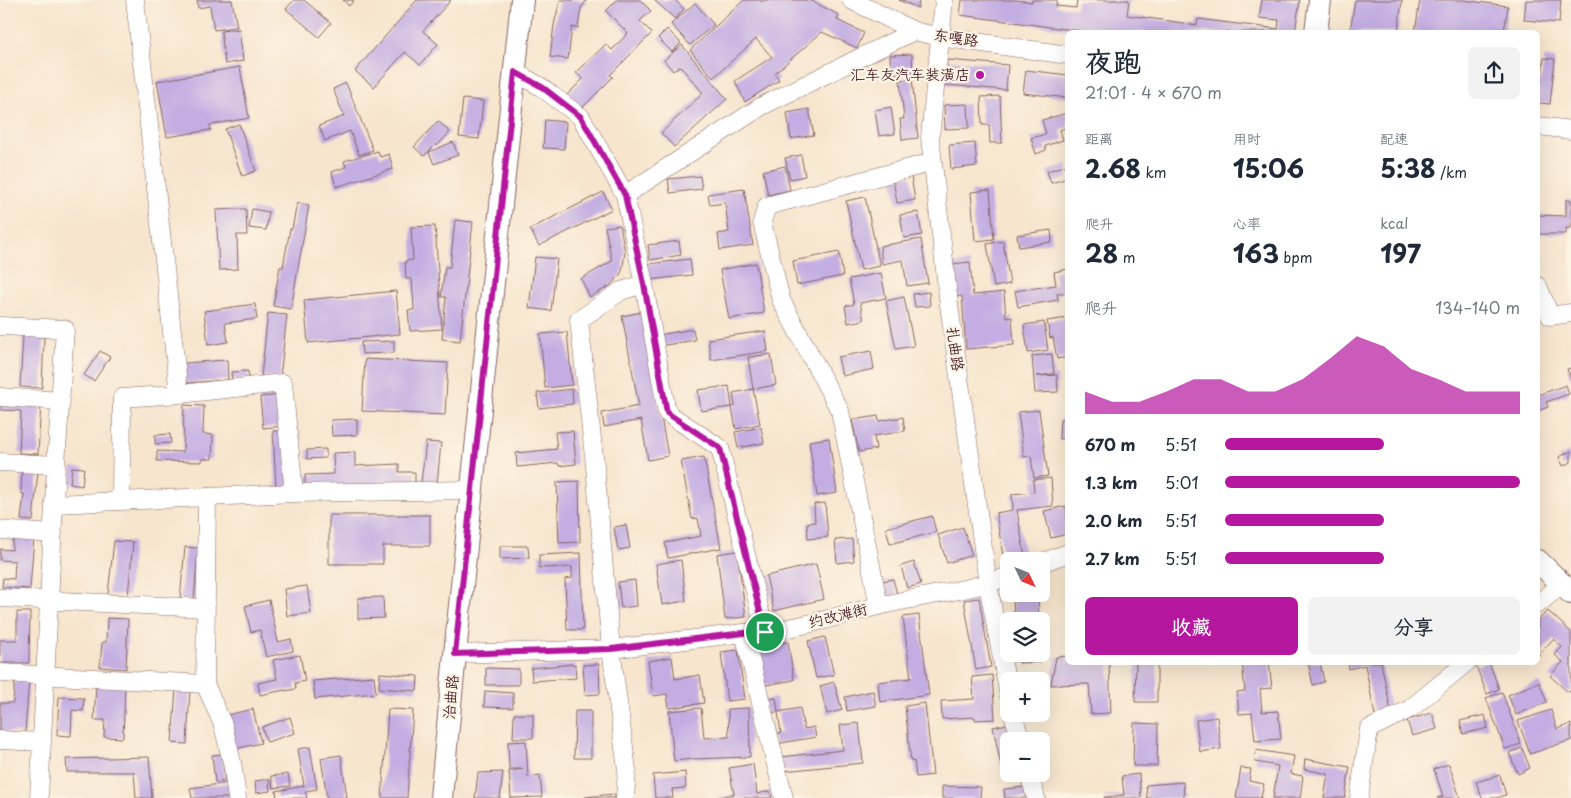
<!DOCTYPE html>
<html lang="zh">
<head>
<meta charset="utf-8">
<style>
	:root { --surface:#fff; --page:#f2f2f3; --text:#1f2937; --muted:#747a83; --accent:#b5179e }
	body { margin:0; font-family:"Playpen Sans","LXGW WenKai TC",sans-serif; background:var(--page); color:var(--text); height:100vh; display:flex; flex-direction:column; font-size:19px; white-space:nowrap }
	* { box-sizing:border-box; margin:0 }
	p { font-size:16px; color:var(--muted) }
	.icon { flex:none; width:28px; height:28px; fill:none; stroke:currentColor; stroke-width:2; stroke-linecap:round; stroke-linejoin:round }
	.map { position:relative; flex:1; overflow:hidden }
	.sheet { position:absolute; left:1065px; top:30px; width:475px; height:635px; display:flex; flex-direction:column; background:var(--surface); border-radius:8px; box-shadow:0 5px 20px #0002 }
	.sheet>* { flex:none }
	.needle { width:32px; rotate:133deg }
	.tools { position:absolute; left:1000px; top:552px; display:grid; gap:10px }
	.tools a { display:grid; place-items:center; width:50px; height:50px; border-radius:8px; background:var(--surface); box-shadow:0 5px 20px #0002; font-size:25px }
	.pin { position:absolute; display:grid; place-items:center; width:42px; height:42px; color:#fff; margin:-21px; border:2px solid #fff; border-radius:50%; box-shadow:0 1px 5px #0007 }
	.round { display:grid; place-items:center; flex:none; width:52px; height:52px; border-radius:8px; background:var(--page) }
	.summary { display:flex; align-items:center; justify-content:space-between; height:85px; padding:0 20px }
	h1 { font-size:28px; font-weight:700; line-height:38px }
	.stats { display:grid; grid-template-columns:repeat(3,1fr); gap:8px; height:85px; padding:5px 20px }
	.stats div { display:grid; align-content:center }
	.stats b { font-size:25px; font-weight:700 }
	.stats small { font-size:14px; font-weight:400 }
	.stats p { font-size:14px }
	.chart { height:140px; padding:10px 20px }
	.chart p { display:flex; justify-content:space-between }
	.chart svg { width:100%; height:90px; margin-top:5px; fill:var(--accent); opacity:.7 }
	.primary-button { display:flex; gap:10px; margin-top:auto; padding:10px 20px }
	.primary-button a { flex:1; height:58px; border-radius:8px; background:var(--accent); color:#fff; font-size:20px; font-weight:700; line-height:58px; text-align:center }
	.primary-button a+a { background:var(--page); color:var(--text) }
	ul { padding:0 20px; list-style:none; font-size:16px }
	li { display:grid; grid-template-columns:80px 60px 1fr; align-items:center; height:38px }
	li i { height:12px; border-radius:6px; background:var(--accent) }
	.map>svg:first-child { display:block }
	.building { fill:#c3ade2 }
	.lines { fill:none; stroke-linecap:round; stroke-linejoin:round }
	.minor-casing { stroke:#876464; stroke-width:19 }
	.major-casing { stroke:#876464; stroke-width:24 }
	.minor { stroke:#fff; stroke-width:18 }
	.major { stroke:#fff; stroke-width:22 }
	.route-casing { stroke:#fff; stroke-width:10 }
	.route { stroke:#b5179e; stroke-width:6 }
	.poi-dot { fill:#b5179e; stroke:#fcf5e5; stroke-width:2 }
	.labels { text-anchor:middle; stroke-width:4.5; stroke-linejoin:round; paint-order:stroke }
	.street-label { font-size:15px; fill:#4a1f2b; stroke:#fcf5e5 }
	.poi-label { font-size:15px; fill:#4a1f2b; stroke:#fcf5e5; text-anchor:end }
</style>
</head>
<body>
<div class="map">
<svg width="1571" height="798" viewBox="0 0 1571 798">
	<rect width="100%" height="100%" fill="#fcf5e5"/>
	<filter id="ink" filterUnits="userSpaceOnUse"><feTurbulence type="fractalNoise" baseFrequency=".02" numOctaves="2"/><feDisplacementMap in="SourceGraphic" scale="10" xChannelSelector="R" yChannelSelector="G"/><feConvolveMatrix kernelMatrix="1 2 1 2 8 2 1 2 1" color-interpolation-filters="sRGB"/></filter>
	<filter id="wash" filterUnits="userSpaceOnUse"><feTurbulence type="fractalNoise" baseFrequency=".0096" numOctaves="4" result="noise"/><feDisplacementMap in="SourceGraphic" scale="20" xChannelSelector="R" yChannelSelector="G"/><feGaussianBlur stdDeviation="1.12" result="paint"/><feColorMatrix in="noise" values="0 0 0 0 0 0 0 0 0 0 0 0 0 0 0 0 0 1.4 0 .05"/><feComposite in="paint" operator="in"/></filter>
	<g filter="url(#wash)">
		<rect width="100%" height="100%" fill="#f7e5cd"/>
		<g id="blocks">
			<path class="building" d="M197 0H232L237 27 214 30 210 6 198 8Z
				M294 0H304L331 23 319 37 286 9Z
				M343 0H354L349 6Z
				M417 0H451L423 31 438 44 420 65 405 52 374 87 355 71Z
				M560 0H587L581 8 578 28 572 27 568 59 550 57 554 25Z
				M617 0H640L651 11 640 21 652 33 610 75 613 77 580 110 566 96 583 79 576 73 606 44 612 50 628 33 606 11Z
				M654 0H675L684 9 675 19Z
				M744 0H760L762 2 764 0H810L839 15 837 20 864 33 857 48 822 32 775 73 779 80 745 102 735 81 772 57 756 39 713 78 690 50Z
				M899 0H919L918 8Z
				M962 0H1016L1032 2V0H1057L1056 6 1076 8 1077 0H1129L1127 15 1197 25 1198 19 1278 29 1279 20 1259 18 1262 0H1300L1295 32H1088L960 15Z
				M1355 0H1402L1398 32H1350Z
				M1420 0H1463L1508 6 1504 32H1415Z
				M1526 0H1561L1559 23 1524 20Z
				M695 3 714 25 690 45 671 24Z
				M239 29 243 61 225 64 221 31Z
				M667 29 681 43 672 52 658 38Z
				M682 45 727 99 674 147 661 133 703 93 680 66 673 71 664 60Z
				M912 54 913 73 891 74 890 55Z
				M1544 58 1555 59 1550 104 1538 103V82H1541Z
				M947 60 1008 65 1006 90 945 85Z
				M240 67 249 118 210 125 211 130 167 137 157 81Z
				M1026 70 1068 75V98L1023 93Z
				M912 79 918 138 902 140 900 119H904L900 80Z
				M346 83 373 150 359 155 350 131 325 141 319 126 344 116 333 89Z
				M1000 96 1002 143H990L989 125H982L981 97Z
				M463 99 483 101 479 139 459 137Z
				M968 104 969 128 945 129 944 105Z
				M891 107 895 134 879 136 875 110Z
				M809 109 814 135 791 139 787 113Z
				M1068 113V127L1060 130 1063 140 1045 146 1046 150 1036 154 1031 138 1046 134 1042 120Z
				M545 120 566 122 564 149 543 148Z
				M438 121 450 132 437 146 436 144 424 156 414 147Z
				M239 124 256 171 242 176 225 129Z
				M453 142 458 155 434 164 429 152Z
				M975 143 977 166 951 169 949 145Z
				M378 151 380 157 389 154 393 169 336 187 332 172 346 167 344 161Z
				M801 155 805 176 790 179 785 158Z
				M1068 165V178L1051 183 1047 171Z
				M785 166 790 190 768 195 763 171Z
				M700 176 702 189 670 193 668 179Z
				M911 176 915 200 897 203 893 179Z
				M744 189 753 245 720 250 718 234 729 232 725 203 710 205 708 194Z
				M990 190 994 239 975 241 971 192Z
				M603 192 612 209 539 246 530 229Z
				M865 197 880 266 861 270 846 201Z
				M1566 200H1571V228H1566V234H1538V215L1566 216Z
				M297 203 309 205 291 309 273 306 280 267H283L290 229H292Z
				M236 209H246L247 235H237L238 269 219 270 216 210Z
				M252 209 269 212 266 230 249 228Z
				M918 212 922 235 904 238 900 215Z
				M455 220 473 222 460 341 442 339 446 297H441L445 267H450Z
				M620 225 625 253 622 271 619 276 610 286 590 297 581 279 612 261 605 227Z
				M435 226 442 329 410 331 408 310H414L412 279H406L405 261 413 260 411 227Z
				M1051 230 1052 242 1019 247 1017 235Z
				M921 239 928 283 907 286 903 260 882 264 880 246Z
				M679 241 681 255 650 260 648 245Z
				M1003 241 1010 284 994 287 987 244Z
				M839 252 843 276 797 285 793 261Z
				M535 257 557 259 551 311 529 308Z
				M690 259 692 275 650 280 648 264Z
				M970 262 973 295 1004 292 1006 318 1012 317 1014 345 966 349 962 296 955 297 952 264Z
				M756 263 764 313 729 319 720 270Z
				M1068 269V292L1057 294 1058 300 1018 307 1015 291 1056 285 1054 272Z
				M881 273 886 298 860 303 864 320 848 323 845 306 854 304 849 279Z
				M396 291 400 334 308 343 304 300Z
				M929 292 930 306 915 307 913 294Z
				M904 297 914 346 896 349 886 301Z
				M255 304 257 319 225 323 228 342 208 345 204 311Z
				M642 312 668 456 648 460 641 420 604 427 602 413 639 406 622 316Z
				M268 313 287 315 280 378 261 376Z
				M1068 318V357L1057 359 1053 337 1050 338 1047 321Z
				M1044 322 1048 350 1028 353 1024 325Z
				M693 329 695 340 660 346 658 335Z
				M765 331 768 351 711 360 708 339Z
				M567 332 572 385 545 388 540 334Z
				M23 336 44 337 42 388 20 387Z
				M394 341V353L362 354 361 342Z
				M100 351 110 357 94 381 84 375Z
				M871 351 874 369 842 376 838 357Z
				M771 354 776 385 753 389 748 357Z
				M1052 354 1054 374 1037 376 1057 375 1058 392 1035 393 1032 356Z
				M365 359 448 363 445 415 362 411Z
				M227 360 228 380 185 383 184 363Z
				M1571 368V380L1567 369Z
				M248 371 249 379 232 380 231 372Z
				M1566 385 1569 394 1546 402 1548 407 1538 411V395Z
				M729 386 732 407 735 406 733 393 753 389 760 424 736 429 732 407 701 411 698 390Z
				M572 389 573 404 539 408 537 393Z
				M281 395 284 426 263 428 260 397Z
				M0 400 41 402 38 454 19 453 21 411 0 410Z
				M184 405 204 406 203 434 213 435 212 459H202V462L157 461V451L183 452Z
				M1039 410 1048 476 1034 478 1031 456 1024 457 1018 412Z
				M878 416 879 421 903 417 905 431 874 436 876 449 859 452 852 420Z
				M357 419V435L332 436 331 420Z
				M1060 419H1068V439H1059Z
				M761 427 764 443 738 448 735 432Z
				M273 431H285L289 487 276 488Z
				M573 431 576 464 559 466 558 463 517 467 516 453 557 449 555 432Z
				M170 434 171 443 155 444V435Z
				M829 438 837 493 817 496 809 441Z
				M426 442 441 443 437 484 421 483Z
				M326 449V458L307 459V450Z
				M1571 451V462L1563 466 1559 457Z
				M355 452V466L399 464V472H415V485L305 489V475L334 474 333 453Z
				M704 457 721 548 668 558 665 543 701 536 698 518 692 519 681 461Z
				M72 467 84 468 82 486 70 484Z
				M22 469 38 471 33 521 21 520 24 494 21 493Z
				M1051 478 1053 506 1017 510 1025 558 1004 562 996 513 1013 510 1012 494 1034 492 1033 480Z
				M579 481 580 542 559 543 557 482Z
				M825 503 828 537 808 539 807 523 815 522 814 504Z
				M1066 506 1068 534 1051 538 1044 511Z
				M329 515H430V546H383V564H329Z
				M932 516 936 532 890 544 886 528Z
				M626 525 630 548 618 550 614 527Z
				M963 527 972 555 947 563 938 535Z
				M34 537 30 589 2 587 3 578 14 579 15 561 0 560V549L12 550 13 538Z
				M852 539 854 561 837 563 835 540Z
				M114 541 133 542 128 596 108 594Z
				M500 546H528L529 558 500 559Z
				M185 547 198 548 194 600 180 599Z
				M737 551 746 617 725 619 717 554Z
				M581 553 583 630H567L565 579 572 578V567L539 568V555Z
				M681 560 686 601 662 605 656 564Z
				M914 562 921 584 907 588 901 566Z
				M816 564 824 599 774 611 766 576Z
				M893 579 897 594 886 597 882 581Z
				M635 580 637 606 621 608 618 582Z
				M307 586 311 613 287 616 284 589Z
				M1013 594H1038L1039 621H1014Z
				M383 597 384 618 358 619V598Z
				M979 598 991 667 976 670 964 600Z
				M269 600 278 642 291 639 293 651 266 657 260 630 251 632 245 606Z
				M1548 611 1571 632V691L1568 692 1550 676 1563 662 1555 655 1562 647 1553 639 1538 656V620Z
				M17 612H30L29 663H0V640H17Z
				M919 615 929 695 880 702 878 682 911 678 903 617Z
				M107 618 128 619 126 669 100 667 102 642H106Z
				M825 637 834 675 816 678 808 641Z
				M788 642 794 680 760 686 754 647Z
				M738 650 745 699 727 701 721 652Z
				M1019 654H1040L1041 662 1019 663Z
				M300 655 305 681 295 683 296 689 285 691V690L260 695 258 683 277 679 273 660Z
				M1068 656V662H1109L1111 713 1091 714 1089 684 1051 685 1056 657Z
				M672 657 675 679 700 675 704 703 669 708 667 694 653 696 648 661Z
				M1136 662H1157V702H1135Z
				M1242 662H1269L1272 688 1260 689 1262 712 1278 711 1281 739 1255 741 1252 713 1239 714 1237 692 1245 691Z
				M1308 662H1320L1324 682 1313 685Z
				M1348 662H1381L1391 712 1375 715 1365 665 1349 669Z
				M1486 662H1489L1499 689 1487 694 1476 666Z
				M575 664 576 678 532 681 531 668Z
				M599 664 600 694 585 695 583 665Z
				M486 668 519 669V685H486Z
				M380 673 418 676 417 691 379 688Z
				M992 675 995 719 975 720V717L942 719 941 701 974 699 972 677Z
				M374 676 376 693 315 699 313 681Z
				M15 679 29 680 25 733 0 732V703H13Z
				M834 682 842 710 827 714 820 686Z
				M1539 682 1547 702 1516 715 1508 695Z
				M96 685 125 686 123 738 104 737 105 720H94Z
				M176 688 190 689 187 744 172 743Z
				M485 691 513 693V708L484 707Z
				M873 691 876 706 847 711 845 697Z
				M1502 692 1521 744 1505 749 1486 698Z
				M59 697 84 698 83 711 72 710 71 736 57 735Z
				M776 698 778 712 766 713 764 700Z
				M925 703 933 775 916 777 914 761 911 762 905 706Z
				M701 708 704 738 729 737 728 709 749 708 750 757 692 759 674 761 669 711Z
				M800 708 804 729 814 727 816 737 775 744 773 734 781 733 778 712Z
				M253 709 261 743 235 749 227 715Z
				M388 709 413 710 407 798H382Z
				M1551 710 1557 729 1571 724V740L1530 754 1518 721Z
				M575 711H591V758H574Z
				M1432 713 1437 729 1412 736 1407 720Z
				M514 714H533V738H513Z
				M1485 715 1488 728 1463 734 1460 721Z
				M290 717 295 733 267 742 262 727Z
				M1217 717 1221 749 1200 752 1196 720Z
				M859 723 863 763 783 771 781 757 843 750 840 725Z
				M1134 723 1158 724 1157 766H1133Z
				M1007 724 1010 741H1009V764L1001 765 993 727Z
				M526 741 528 777 540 775 542 797 511 798 509 771 523 769H509L508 742Z
				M310 747 317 789 305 791 307 798H277L276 791 304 786 298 749Z
				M1522 748 1530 768 1518 774 1509 753Z
				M1256 750 1294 756 1291 774 1303 776 1300 798H1273L1278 766 1255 762Z
				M222 754 225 781 215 782 212 755Z
				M341 755 347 798H327L321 758Z
				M149 757 152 798H136L134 772H67L66 759Z
				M1305 759 1350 767 1345 798H1324L1328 774 1304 769Z
				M753 764 757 794 770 791 772 798H714L734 794 729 768Z
				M1449 764 1460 798H1437L1443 796 1434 769Z
				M1241 768 1251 769 1249 781 1264 784 1261 798H1236Z
				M503 772 500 798H475L478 773Z
				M685 772 686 788 672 789 673 798H655L653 775Z
				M288 774 290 786 273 788 271 776Z
				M1139 774 1141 798H1104V797L1124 795 1122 776Z
				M1500 775 1506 795 1496 798H1482L1476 782Z
				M269 779 270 791 256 793 255 781Z
				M1183 782 1184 798H1147L1146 785Z
				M228 783 230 798H192L190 788Z
				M942 786 981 787 980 798H942Z
				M1026 787 1027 798H1005L1004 789Z
				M615 794V798H585V797Z"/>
		</g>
	</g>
	<g filter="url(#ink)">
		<use href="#blocks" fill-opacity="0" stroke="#876464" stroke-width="1"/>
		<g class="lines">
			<defs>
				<path id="minor" d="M135 0 179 394 283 383 294 493 472 490
					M851 0 914 31 940 37 1068 55
					M944 0 930 137 949 305 988 584 1009 696
					M515 72 541 87 581 117 625 195 644 284 667 413 720 448 765 632
					M1538 126 1571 130
					M625 195 762 106 914 31
					M1538 286 1550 316 1571 313
					M0 326 65 329 56 465 39 798
					M0 397 61 401
					M0 462 56 465
					M121 501 122 398 179 394
					M55 504 294 493
					M0 530 53 534
					M1041 563 1068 553
					M0 598 205 608
					M1538 604 1562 584
					M879 606 840 411 781 300 762 222 767 206 933 162
					M744 633 784 798
					M455 654 611 649 744 633C790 632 835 616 879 606 922 595 967 592 1009 576
					M0 673 205 684 207 497
					M205 684 223 725 232 762 237 798
					M1013 714 1021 741
					M0 740 42 742
					M1029 774 1036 798
					M625 798 627 770 611 649 595 466 579 320 621 291 644 284
					M1359 798 1369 729 1410 709 1467 662"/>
				<path id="major" d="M1316 32 1320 0
					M1538 561 1571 593
					M441 798 455 654 522 0"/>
			</defs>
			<use href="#minor" class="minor-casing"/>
			<use href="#major" class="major-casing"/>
			<use href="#minor" class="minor"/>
			<use href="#major" class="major"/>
		</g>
	</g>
	<g class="lines" filter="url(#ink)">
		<defs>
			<path id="route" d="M515 72 542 87 581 117 625 195 644 284 667 413 720 448 765 632 744 633 611 649 455 654Z"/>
		</defs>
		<use href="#route" class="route-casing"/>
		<use href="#route" class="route"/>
	</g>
	<circle class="poi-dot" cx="980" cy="75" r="5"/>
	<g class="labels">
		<g class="street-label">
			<text transform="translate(956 38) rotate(9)" y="5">东嘎路</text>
			<text transform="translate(955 349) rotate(82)" y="5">扎曲路</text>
			<text transform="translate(838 616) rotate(-14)" y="5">约改滩街</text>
			<text transform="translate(451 697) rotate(-85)" y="5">治曲路</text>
		</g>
		<g class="poi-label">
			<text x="970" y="80">汇车友汽车装潢店</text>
		</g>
	</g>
</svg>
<div class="tools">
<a><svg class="needle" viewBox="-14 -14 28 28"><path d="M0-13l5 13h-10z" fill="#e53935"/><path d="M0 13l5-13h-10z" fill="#747a83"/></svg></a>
<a><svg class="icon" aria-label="layers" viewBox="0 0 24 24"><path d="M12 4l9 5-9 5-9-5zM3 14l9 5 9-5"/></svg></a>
<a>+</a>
<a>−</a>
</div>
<div class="pin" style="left:765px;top:632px;background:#1e9e55"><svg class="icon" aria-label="arrive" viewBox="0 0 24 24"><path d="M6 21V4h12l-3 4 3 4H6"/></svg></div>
<section class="sheet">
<div class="summary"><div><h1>夜跑</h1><p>21:01 · 4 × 670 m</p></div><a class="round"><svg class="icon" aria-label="share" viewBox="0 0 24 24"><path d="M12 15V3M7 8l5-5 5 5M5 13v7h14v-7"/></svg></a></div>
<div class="stats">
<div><p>距离</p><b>2.68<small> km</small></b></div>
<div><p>用时</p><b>15:06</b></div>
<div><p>配速</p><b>5:38<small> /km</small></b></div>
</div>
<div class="stats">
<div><p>爬升</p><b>28<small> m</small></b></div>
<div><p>心率</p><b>163<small> bpm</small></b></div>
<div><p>kcal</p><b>197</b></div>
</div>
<div class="chart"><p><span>爬升</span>134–140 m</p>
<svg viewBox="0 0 160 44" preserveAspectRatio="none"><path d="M0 44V33L10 38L20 38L30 33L40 27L50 27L60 33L70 33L80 27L90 17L100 6L110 11L120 22L130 27L140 33L150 33L160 33V44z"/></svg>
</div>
<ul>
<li><b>670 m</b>5:51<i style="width:54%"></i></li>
<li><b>1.3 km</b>5:01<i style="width:100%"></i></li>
<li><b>2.0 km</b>5:51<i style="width:54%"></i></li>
<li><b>2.7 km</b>5:51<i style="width:54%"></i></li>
</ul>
<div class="primary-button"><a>收藏</a><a>分享</a></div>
</section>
</div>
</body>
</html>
